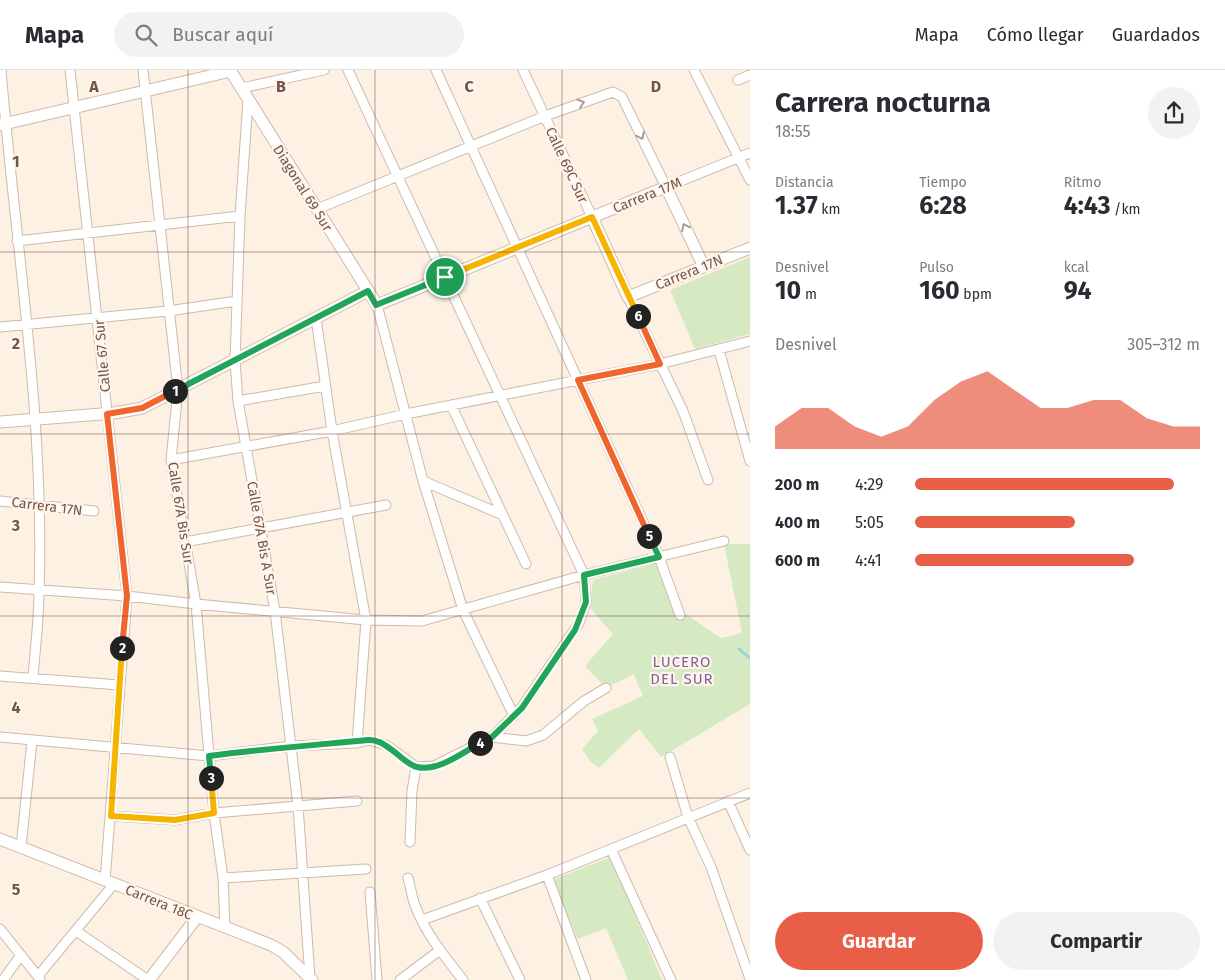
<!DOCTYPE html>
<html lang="es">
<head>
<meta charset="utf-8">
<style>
	:root { --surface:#fff; --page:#f2f2f3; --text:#2b2b33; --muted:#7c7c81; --line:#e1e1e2; --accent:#e85e46 }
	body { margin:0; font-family:"Fira Sans",sans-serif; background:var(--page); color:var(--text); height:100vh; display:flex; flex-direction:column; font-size:19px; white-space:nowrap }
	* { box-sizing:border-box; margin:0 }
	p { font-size:16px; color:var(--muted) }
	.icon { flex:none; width:28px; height:28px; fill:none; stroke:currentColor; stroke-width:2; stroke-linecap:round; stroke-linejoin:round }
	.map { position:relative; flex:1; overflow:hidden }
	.panel { display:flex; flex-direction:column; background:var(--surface); width:475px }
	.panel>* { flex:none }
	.pin { position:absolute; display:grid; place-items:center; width:42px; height:42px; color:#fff; margin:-21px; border:2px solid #fff; border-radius:50%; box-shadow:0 1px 5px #0007 }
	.km { position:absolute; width:25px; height:25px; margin:-12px; border-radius:50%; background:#222; color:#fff; font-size:14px; line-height:25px; text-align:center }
	.round { display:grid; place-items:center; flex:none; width:52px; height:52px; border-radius:26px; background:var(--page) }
	.head { display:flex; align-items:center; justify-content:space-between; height:85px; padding:0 25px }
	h1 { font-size:28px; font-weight:700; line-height:38px }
	.figures { display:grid; grid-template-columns:repeat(3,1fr); gap:8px; height:85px; padding:5px 25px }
	.figures div { display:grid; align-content:center }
	.figures b { font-size:25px; font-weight:700 }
	.figures small { font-size:14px; font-weight:400 }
	.figures p { font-size:14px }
	.chart { height:140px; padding:10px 25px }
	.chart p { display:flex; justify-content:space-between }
	.chart svg { width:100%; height:90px; margin-top:5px; fill:var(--accent); opacity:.7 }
	.primary-button { display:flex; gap:10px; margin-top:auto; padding:10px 25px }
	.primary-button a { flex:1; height:58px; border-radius:30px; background:var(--accent); color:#fff; font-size:20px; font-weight:700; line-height:58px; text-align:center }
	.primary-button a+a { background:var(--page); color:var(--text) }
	ul { padding:0 25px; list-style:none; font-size:16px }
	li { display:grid; grid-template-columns:80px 60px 1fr; align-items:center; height:38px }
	li i { height:12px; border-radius:6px; background:var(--accent) }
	header { display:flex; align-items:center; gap:30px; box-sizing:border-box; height:70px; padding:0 25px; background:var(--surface); border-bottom:1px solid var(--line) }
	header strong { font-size:24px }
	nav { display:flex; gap:28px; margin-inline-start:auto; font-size:18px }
	.search { width:350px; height:45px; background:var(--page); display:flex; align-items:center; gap:12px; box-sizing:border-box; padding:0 18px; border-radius:28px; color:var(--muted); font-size:19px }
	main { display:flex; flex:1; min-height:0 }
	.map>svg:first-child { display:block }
	.green { fill:#d5eac2 }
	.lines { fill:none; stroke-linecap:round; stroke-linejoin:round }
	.stream { stroke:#9ed4d8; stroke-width:3 }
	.street-casing { stroke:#d0b9ad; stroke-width:11 }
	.secondary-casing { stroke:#d3b9aa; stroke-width:13 }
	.street { stroke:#fff; stroke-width:9 }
	.secondary { stroke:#fff; stroke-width:11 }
	.oneway { stroke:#ac9992 }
	.split-1-casing { stroke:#fff; stroke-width:10 }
	.split-2-casing { stroke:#fff; stroke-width:10 }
	.split-3-casing { stroke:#fff; stroke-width:10 }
	.split-4-casing { stroke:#fff; stroke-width:10 }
	.split-5-casing { stroke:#fff; stroke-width:10 }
	.split-6-casing { stroke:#fff; stroke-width:10 }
	.split-7-casing { stroke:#fff; stroke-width:10 }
	.split-1 { stroke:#22a559; stroke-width:6 }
	.split-2 { stroke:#f0652b; stroke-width:6 }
	.split-3 { stroke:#f5b400; stroke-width:6 }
	.split-4 { stroke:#22a559; stroke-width:6 }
	.split-5 { stroke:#22a559; stroke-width:6 }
	.split-6 { stroke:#f0652b; stroke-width:6 }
	.split-7 { stroke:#f5b400; stroke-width:6 }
	.grid { fill:none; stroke:#755549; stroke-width:1; stroke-opacity:0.55 }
	.labels { text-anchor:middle; stroke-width:4.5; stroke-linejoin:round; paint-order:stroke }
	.street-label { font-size:14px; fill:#755549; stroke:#fff5ea }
	.neighbourhood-label { font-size:15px; letter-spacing:1px; fill:#836499; stroke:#fff5ea }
	.grid-label { font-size:16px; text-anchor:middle; font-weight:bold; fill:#755549; stroke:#fff5ea; stroke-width:4.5; stroke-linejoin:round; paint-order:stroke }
</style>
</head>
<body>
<header>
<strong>Mapa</strong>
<div class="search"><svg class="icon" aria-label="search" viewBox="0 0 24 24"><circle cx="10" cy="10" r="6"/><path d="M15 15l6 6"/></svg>Buscar aquí</div>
<nav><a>Mapa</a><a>Cómo llegar</a><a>Guardados</a></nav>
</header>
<main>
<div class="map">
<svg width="750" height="910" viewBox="0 0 750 910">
	<rect width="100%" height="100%" fill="#fcf1e3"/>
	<path class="green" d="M750 187V264L695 279 670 220Z
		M724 474H750V634L661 687 639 659 599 698 591 692 582 679 598 661 592 649 643 626 634 604 606 618 585 596 613 564 590 538 593 510 661 492 684 543 721 568 742 563Z
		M611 787 662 910H628L606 858 578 869 552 810Z"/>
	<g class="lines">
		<path class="stream" d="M739 579 750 588"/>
		<defs>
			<path id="street" d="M1 0C15 173 45 347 39 521 39 550 35 579 33 608
				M70 0 127 526 105 811
				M143 0 178 320 171 390 196 534 214 743 223 808 225 856
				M436 0 659 487 680 545
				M523 0 592 147
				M694 0 750 110
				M738 10 750 5
				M242 18 324 0
				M248 29 240 146 235 291 238 331 275 541 298 736 310 908
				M317 139 545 46 613 22 622 27 666 117 750 83
				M17 171 240 146
				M628 227 683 341 708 410
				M377 235 423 411 463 540 514 646
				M316 248 332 361 366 550 357 673
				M0 257 168 241 237 231
				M719 280 750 391
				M238 331 325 316
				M451 335 526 494
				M171 390 332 361 406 344 660 294 750 271
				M423 411 503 445
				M0 431 94 441
				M185 472 386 435
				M0 517 127 526 196 534 366 550 422 551 584 505 724 471
				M0 606 119 615
				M0 667 209 686 291 676 357 673 369 670 386 675 416 697 434 696 492 667 522 637 579 553 586 532 584 505 348 0
				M492 667 526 671 543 665 584 631 606 618
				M670 687 688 747 711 797 750 909
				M728 731 750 780
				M111 746 175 750 214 743 357 731
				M410 772 412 721 416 697
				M21 777 32 671
				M611 779 671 910
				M547 805 586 910
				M223 808 366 799
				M408 808C411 818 412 829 416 838 426 864 446 888 463 910
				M370 822 377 910
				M480 828 520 910
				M422 850 547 805 750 723
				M0 859 40 909
				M76 861 148 910
				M38 906 114 814
				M3 910 21 885
				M400 910 440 880"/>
			<path id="secondary" d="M230 0 377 235 666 117 704 197
				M0 55 231 1
				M592 147 628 227 750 178
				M0 352 114 343 142 338 368 221
				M0 769 271 875 283 882 312 910
				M149 910 197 847"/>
		</defs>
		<use href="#street" class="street-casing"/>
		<use href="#secondary" class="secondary-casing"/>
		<use href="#street" class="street"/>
		<use href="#secondary" class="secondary"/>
	</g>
	<defs><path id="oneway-chevron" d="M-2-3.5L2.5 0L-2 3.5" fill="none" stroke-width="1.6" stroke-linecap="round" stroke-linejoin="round" transform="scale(1.25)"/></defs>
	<g class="oneway">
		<use href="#oneway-chevron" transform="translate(581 33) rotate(-19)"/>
		<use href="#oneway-chevron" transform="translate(641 66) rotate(64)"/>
		<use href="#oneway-chevron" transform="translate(685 157) rotate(-116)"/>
	</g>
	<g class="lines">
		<defs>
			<path id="split-1" d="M175 321 368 221 376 235 445 207"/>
			<path id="split-2" d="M122 578 127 526 107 344 142 338 175 321"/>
			<path id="split-3" d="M122 578 111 746 175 750 214 743 211 708"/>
			<path id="split-4" d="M211 708 209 686C262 679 315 675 368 670 377 669 385 675 392 680 399 685 408 695 417 697 438 702 462 683 480 673"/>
			<path id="split-5" d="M480 673 492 667 522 638 575 560 586 532 584 505 659 487 649 466"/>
			<path id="split-6" d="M638 246 660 294 578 310 649 466"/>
			<path id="split-7" d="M445 207 592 147 638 246"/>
		</defs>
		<use href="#split-1" class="split-1-casing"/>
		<use href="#split-2" class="split-2-casing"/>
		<use href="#split-3" class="split-3-casing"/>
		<use href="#split-4" class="split-4-casing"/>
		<use href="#split-5" class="split-5-casing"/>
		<use href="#split-6" class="split-6-casing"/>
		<use href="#split-7" class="split-7-casing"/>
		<use href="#split-1" class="split-1"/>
		<use href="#split-2" class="split-2"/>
		<use href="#split-3" class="split-3"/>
		<use href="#split-4" class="split-4"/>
		<use href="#split-5" class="split-5"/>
		<use href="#split-6" class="split-6"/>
		<use href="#split-7" class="split-7"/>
	</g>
	<path class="grid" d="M188 0V910M375 0V910M562 0V910M0 182H750M0 364H750M0 546H750M0 728H750"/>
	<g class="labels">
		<g class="street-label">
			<text transform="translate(567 95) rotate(65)" y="5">Calle 69C Sur</text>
			<text transform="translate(303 118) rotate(58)" y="5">Diagonal 69 Sur</text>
			<text transform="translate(647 125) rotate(-22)" y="5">Carrera 17M</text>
			<text transform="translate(689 202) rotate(-22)" y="5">Carrera 17N</text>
			<text transform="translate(102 286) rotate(-95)" y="5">Calle 67 Sur</text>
			<text transform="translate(47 436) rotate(7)" y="5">Carrera 17N</text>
			<text transform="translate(181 443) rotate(81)" y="5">Calle 67A Bis Sur</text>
			<text transform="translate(262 468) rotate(80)" y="5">Calle 67A Bis A Sur</text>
			<text transform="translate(159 832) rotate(22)" y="5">Carrera 18C</text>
		</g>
		<g class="neighbourhood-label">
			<text x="682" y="597">LUCERO<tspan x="682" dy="17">DEL SUR</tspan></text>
		</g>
	</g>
	<g class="grid-label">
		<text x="94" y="22">A</text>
		<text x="281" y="22">B</text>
		<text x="469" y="22">C</text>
		<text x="656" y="22">D</text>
		<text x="16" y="97">1</text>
		<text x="16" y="279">2</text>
		<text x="16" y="461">3</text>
		<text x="16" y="643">4</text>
		<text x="16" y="825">5</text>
	</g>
</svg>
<div class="pin" style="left:445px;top:207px;background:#1e9e55"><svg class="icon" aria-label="arrive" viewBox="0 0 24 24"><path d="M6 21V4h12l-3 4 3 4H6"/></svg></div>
<b class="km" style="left:175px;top:321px">1</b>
<b class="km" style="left:122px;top:578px">2</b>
<b class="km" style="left:211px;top:708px">3</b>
<b class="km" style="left:480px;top:673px">4</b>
<b class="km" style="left:649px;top:466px">5</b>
<b class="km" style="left:638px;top:246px">6</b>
</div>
<section class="panel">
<div class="head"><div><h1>Carrera nocturna</h1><p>18:55</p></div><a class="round"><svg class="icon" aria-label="share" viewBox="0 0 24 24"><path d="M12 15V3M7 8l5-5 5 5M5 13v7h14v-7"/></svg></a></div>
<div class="figures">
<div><p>Distancia</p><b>1.37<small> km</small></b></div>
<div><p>Tiempo</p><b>6:28</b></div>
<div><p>Ritmo</p><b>4:43<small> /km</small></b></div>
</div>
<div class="figures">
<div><p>Desnivel</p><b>10<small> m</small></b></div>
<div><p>Pulso</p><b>160<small> bpm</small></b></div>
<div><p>kcal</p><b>94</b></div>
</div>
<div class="chart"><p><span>Desnivel</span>305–312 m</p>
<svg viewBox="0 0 160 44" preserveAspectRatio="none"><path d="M0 44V33L10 24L20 24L30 33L40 38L50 33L60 20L70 11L80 6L90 15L100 24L110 24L120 20L130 20L140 29L150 33L160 33V44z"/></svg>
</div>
<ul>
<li><b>200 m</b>4:29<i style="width:91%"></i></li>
<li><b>400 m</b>5:05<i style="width:56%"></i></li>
<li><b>600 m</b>4:41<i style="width:77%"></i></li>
</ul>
<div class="primary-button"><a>Guardar</a><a>Compartir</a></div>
</section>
</main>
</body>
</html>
